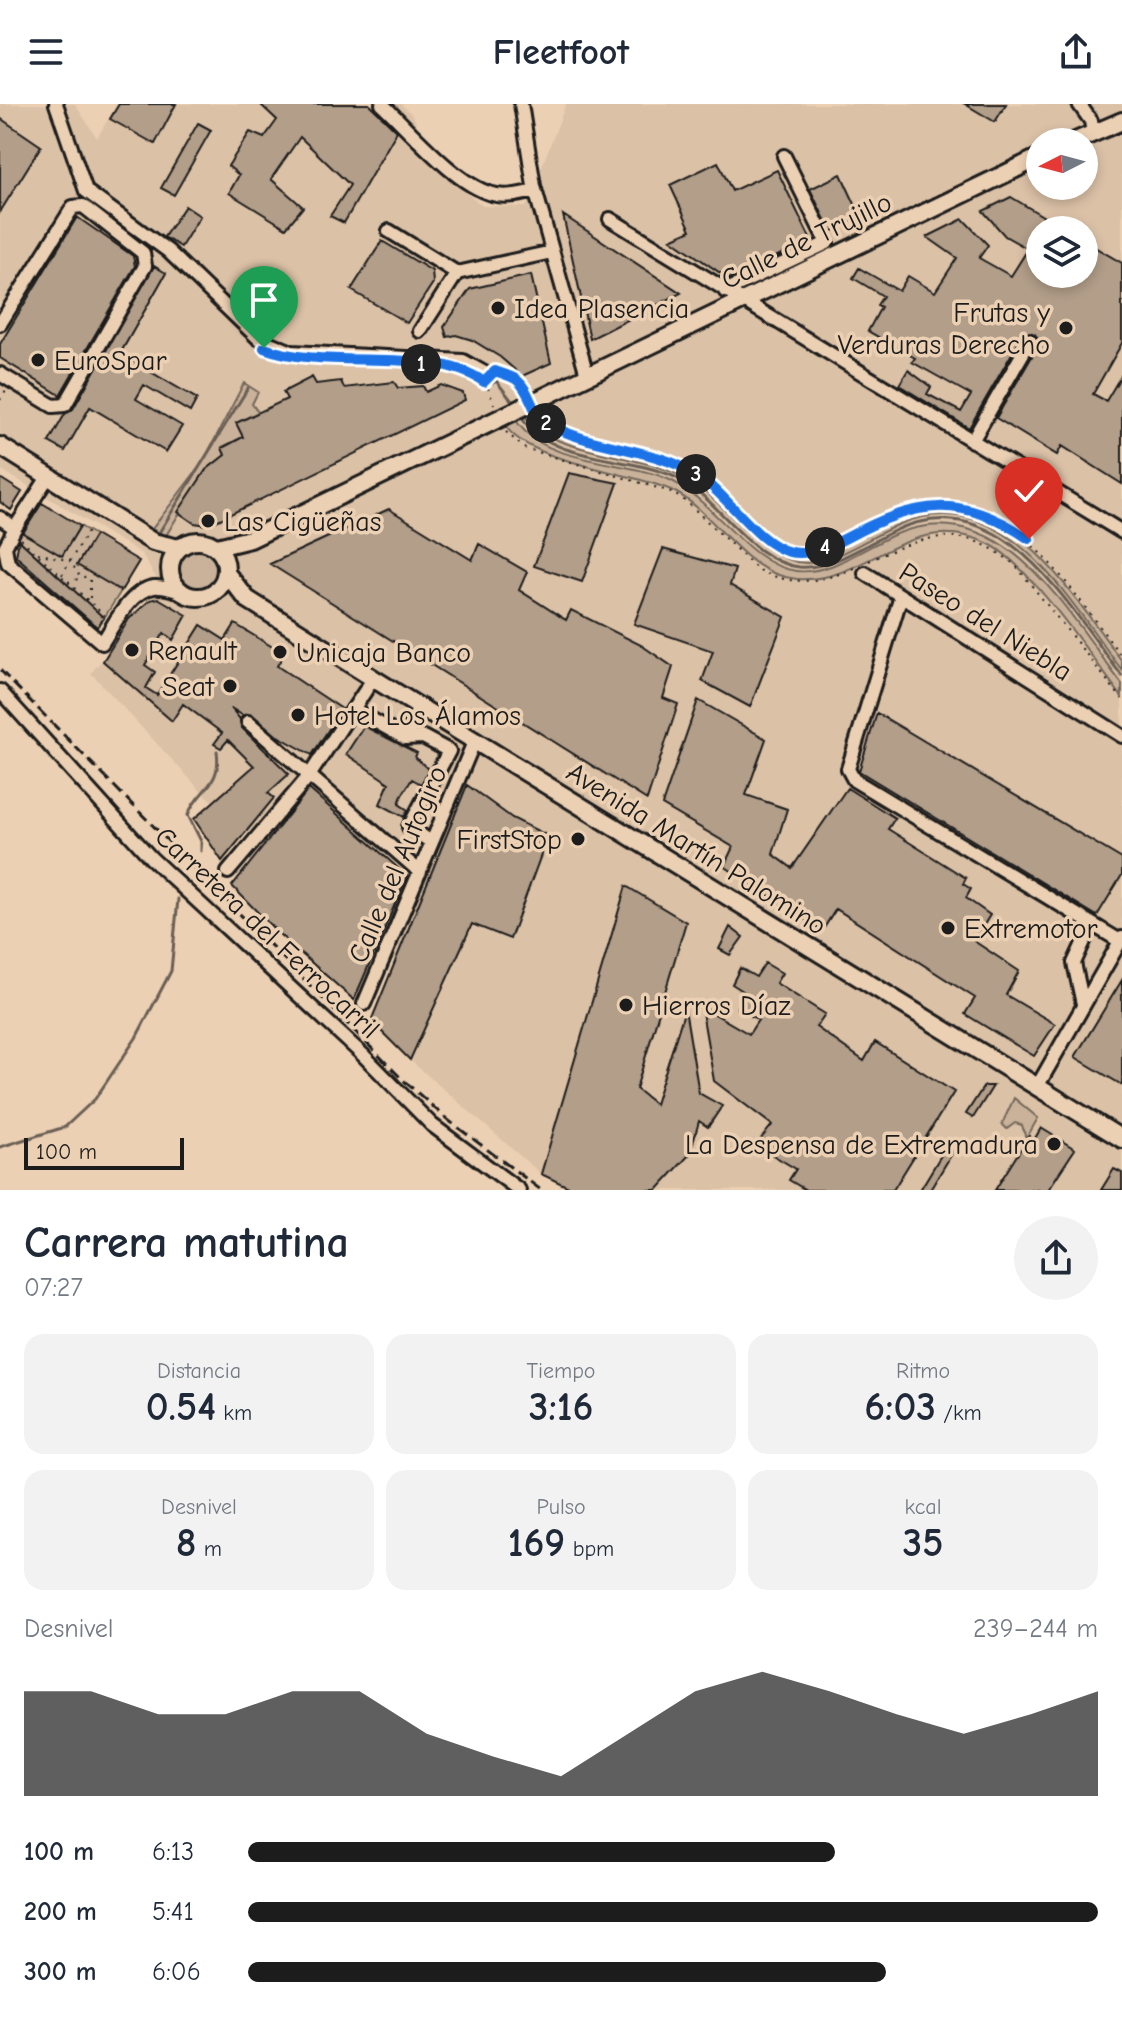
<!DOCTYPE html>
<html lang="es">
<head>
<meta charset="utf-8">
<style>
	:root { --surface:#fff; --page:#f2f2f3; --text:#1f2937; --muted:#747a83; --accent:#1c1c1c }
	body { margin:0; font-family:"Comic Neue",sans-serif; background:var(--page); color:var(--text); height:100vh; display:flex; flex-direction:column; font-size:30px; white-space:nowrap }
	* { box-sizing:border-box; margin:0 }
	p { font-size:26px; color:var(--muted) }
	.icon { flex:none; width:44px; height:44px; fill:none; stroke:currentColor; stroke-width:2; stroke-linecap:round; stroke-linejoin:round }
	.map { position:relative; height:1086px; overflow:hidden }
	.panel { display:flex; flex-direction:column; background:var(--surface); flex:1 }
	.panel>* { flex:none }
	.needle { width:52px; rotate:264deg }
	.controls { position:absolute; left:1026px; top:24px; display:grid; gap:16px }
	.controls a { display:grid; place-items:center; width:72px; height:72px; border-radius:50%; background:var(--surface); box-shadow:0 4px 12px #0003; font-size:40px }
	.scale { position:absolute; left:24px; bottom:20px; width:160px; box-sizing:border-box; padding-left:8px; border:4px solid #1c1c1c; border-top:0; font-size:22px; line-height:28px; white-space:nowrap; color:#1c1c1c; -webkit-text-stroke:6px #ecd0b3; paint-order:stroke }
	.pin { position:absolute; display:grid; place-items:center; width:68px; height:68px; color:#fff; margin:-82px -34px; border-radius:50% 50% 50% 0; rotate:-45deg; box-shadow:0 0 8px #0007 }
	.pin .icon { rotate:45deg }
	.km { position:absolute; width:40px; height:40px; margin:-20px; border-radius:50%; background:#222; color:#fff; font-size:22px; line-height:40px; text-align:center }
	.round { display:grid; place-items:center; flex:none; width:84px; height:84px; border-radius:42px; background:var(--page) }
	.summary { display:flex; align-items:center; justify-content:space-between; height:136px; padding:0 24px }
	h1 { font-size:44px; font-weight:800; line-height:60px }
	.metrics { display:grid; grid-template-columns:repeat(3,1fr); gap:12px; height:136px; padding:8px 24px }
	.metrics div { display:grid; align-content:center; border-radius:20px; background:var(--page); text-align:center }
	.metrics b { font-size:40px; font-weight:800 }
	.metrics small { font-size:22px; font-weight:400 }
	.metrics p { font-size:22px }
	.chart { height:224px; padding:16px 24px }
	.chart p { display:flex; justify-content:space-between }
	.chart svg { width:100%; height:144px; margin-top:8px; fill:var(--accent); opacity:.7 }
	ul { padding:0 24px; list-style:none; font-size:26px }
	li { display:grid; grid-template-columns:128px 96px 1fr; align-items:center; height:60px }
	li i { height:20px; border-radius:10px; background:var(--accent) }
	header { display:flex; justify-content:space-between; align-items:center; height:104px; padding:0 24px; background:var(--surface); font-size:36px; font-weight:800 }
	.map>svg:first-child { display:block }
	.built { fill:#dbc1a6; fill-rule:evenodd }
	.green { fill:#cab29a; stroke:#73675b; stroke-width:2 }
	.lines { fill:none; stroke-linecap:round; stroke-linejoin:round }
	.stream { stroke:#695f54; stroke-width:3 }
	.building { fill:#b29e89; stroke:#1c1c1c; stroke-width:2 }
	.minor-casing { stroke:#1c1c1c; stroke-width:18 }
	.major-casing { stroke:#1c1c1c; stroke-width:22 }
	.path { stroke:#1c1c1c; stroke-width:2; stroke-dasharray:2 6; stroke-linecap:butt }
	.minor { stroke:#ecd0b3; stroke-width:12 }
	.major { stroke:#ecd0b3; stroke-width:16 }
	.rail { stroke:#1c1c1c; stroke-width:3; stroke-dasharray:12 6; stroke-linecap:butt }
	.route-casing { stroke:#fff; stroke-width:16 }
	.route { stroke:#1a73e8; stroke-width:10 }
	.poi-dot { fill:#1c1c1c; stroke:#ecd0b3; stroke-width:3 }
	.labels { text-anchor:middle; stroke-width:7; stroke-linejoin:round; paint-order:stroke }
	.street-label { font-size:28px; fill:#1c1c1c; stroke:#ecd0b3 }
	.poi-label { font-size:28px; fill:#1c1c1c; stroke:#ecd0b3; text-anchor:start }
</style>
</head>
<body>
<header><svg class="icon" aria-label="menu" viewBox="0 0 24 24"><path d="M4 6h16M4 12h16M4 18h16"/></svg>Fleetfoot<svg class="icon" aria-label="share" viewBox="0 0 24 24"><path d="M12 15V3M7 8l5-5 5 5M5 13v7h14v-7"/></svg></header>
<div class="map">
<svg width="1122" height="1086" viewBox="0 0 1122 1086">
	<rect width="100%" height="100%" fill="#ecd0b3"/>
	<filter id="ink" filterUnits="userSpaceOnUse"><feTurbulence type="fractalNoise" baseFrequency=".0125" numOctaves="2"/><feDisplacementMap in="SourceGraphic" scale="16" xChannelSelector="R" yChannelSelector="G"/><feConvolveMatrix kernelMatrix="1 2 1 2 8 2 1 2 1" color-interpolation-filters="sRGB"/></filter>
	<g filter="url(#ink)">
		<path class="built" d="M0 0H75L97 34 117 0H401L413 12 436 65 483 102 526 103 566 0H1122V1086H612L561 1003 541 1070 410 956 438 895 203 689 91 569 163 486 142 450 0 365ZM1040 38H1084V82H1040ZM1040 126H1084V170H1040Z"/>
		<path class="green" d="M244 279 258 288 252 300 258 308 237 319 243 333 222 343 225 351 206 366 165 433 152 425 203 358Z
			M534 308C557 341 614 341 650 352 673 358 696 370 714 385 740 406 761 450 798 450 836 451 870 421 904 409 1007 374 1071 491 1122 557V566C1068 497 1006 377 900 420 875 430 832 460 806 459 762 457 732 408 700 383 655 347 550 354 525 312Z
			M516 316C543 361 625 355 670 376 715 397 748 461 796 467 832 471 864 443 896 430 1004 387 1067 509 1122 580V593C1093 555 1026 456 987 439 908 404 868 480 797 475 742 471 718 408 671 386 629 367 527 358 505 321Z
			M80 422 95 431 77 461 121 487 104 514 18 435V426L62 452Z
			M176 465a21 21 0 1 1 42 0a21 21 0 1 1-42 0Z
			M1014 994 1038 1014 1026 1035 1022 1021 1015 1019 1007 1025 1002 1020Z"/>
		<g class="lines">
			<path class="stream" d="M494 274 515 301
				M520 311C548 360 631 350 679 375 722 397 749 457 799 463 831 466 866 440 894 427 1002 377 1067 501 1122 572
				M157 432 248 284
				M201 747V737L188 711C198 684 222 683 217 647
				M0 1043 65 1023 95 995 136 934 171 867 178 795"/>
		</g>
		<path class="building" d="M119 0H176L155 40 110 15Z
			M260 0H369L397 27 344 119 330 112 350 81 300 33 271 75 303 103 286 124 229 89 239 71 228 62 250 28 264 34 277 16Z
			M965 0H1006L995 18Z
			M0 14 41 42 0 108Z
			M198 19 211 26 174 91 161 84Z
			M718 58 732 87 777 66 811 136 729 175 671 135 691 126 670 81Z
			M841 70 861 113 831 128 810 85Z
			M1011 93 1066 126H1040V170H1084V137L1122 159V239L1093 290 1106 297 1122 270V380L1062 342 1057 351 996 314 1038 242 1035 230 1029 228 1022 232 969 324 899 281 908 266 931 283 927 290 961 308 971 291 912 258 915 254 868 227 881 203 877 201 883 192 853 174 859 164 899 187 908 172 935 188 957 154 927 133 963 115 988 141 979 154 1011 172 1028 145 1005 132 983 107Z
			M185 102 200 112 181 143 164 133Z
			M563 111 681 189 590 235Z
			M77 113 133 152 135 162 60 291 0 254V240Z
			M382 137 432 167 433 179 407 219 351 186Z
			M154 162 166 169 120 250 197 295 190 308 144 281 136 295 182 322 166 348 90 303 65 347 49 338 65 310 73 305Z
			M531 171 551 259 522 272 500 253 472 236 456 231 447 233 444 223 470 185Z
			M312 273 316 280 341 277 344 284 394 278 398 284 423 282 426 288 441 281 463 289 465 296 208 421 194 419 178 408 206 366 225 351 222 344 243 333 236 319 287 295 283 288Z
			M569 369 618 379 582 478 534 462Z
			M0 374 22 388 11 406 0 398Z
			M42 399 80 422 62 452 23 429Z
			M389 405 472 456 479 440 527 468 519 486 566 516 571 506 641 541 673 563 663 594 678 600 647 696 270 460Z
			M95 431 139 457 121 487 77 461Z
			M19 436 104 514 97 523 16 452Z
			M663 445 735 465 730 481 785 513 750 603 702 577 713 547 634 520Z
			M158 494 187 511 173 536 164 529 145 561 155 568 146 584 157 591 201 521 225 536 235 520 284 550 277 562 342 605 312 651 276 631 253 611H242L231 604 240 615 242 624 289 670 268 689 274 694 222 757 194 715 254 662 228 636 221 644 214 640 222 629 183 600 172 617 103 557 129 515 150 496Z
			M698 596 766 635 746 691 787 705 773 750 792 764 847 684 895 714 888 725 966 774 963 780 971 785 966 794 990 811 974 837 1019 867 1006 891 1055 920 1034 952 965 910 975 894 836 805 822 827 724 762 733 743 662 701Z
			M877 609 1122 755V771L1097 812 859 667Z
			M364 622 417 649 415 653 429 666 421 680 412 675 402 691 399 700 408 706 404 713 380 700 389 679 346 650Z
			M467 681 512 714 548 732 510 835 472 820 410 956 371 917Z
			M309 685 407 772 354 896 279 830 232 782Z
			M626 782 686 818 636 985 655 1000 685 905 699 989 722 1002 708 1023 699 1017 690 1050 657 1086H575L541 1070Z
			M730 823 743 833 730 851 719 845Z
			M765 859 782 869 776 879 825 910 816 923 864 957 875 938 954 988 893 1086H806L789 1076 796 1065 756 1041 772 1021 714 977 701 902 749 930 758 916 737 904 746 889 732 880 740 864 756 873Z
			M1122 876V981L1075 953Z
			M984 982H993L973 1014 966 1010Z
			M1041 1024 1075 1045 1048 1086H995L1029 1032 1034 1036Z
			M946 1043 953 1048 930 1086H920Z
			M1114 1065 1122 1069V1086H1101Z"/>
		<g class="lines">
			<defs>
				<path id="minor" d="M56 0 86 87 168 147 258 234 292 248 463 257 490 272
					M382 0C411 27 455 80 492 90 506 94 521 90 535 87
					M521 0 534 82 587 271
					M1079 0 1091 17 1093 29
					M610 115 1122 428
					M389 127 457 169 552 148
					M725 187 827 139 784 52
					M0 220 73 103 83 102 143 149 145 162 65 301 53 302 0 270
					M420 227 457 169
					M972 337 1030 237
					M0 414 15 424 5 443 8 459 102 539C114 521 130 486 154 483 162 482 173 486 180 487
					M15 424 48 373
					M865 469 1122 632
					M901 492 848 665 854 676 1120 837
					M0 587 151 754 363 951 432 1021 519 1086
					M419 603 405 634 423 633 449 647 409 723 431 738
					M353 605 405 634
					M248 618 420 768
					M228 768 309 672 373 575
					M364 900 474 638
					M1083 900 1074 859 1092 820
					M1037 983 1122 834"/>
				<path id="major" d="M1073 38 1122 17
					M0 342 153 438 179 444
					M170 465a28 28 0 1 1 56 0a28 28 0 1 1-56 0Z
					M217 443 250 435 1040 53
					M226 469 247 495 379 578 1122 1035"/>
			</defs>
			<use href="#minor" class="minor-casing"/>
			<use href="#major" class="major-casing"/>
			<path class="path" d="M503 270 520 278 526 286
				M488 284 494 300
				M0 296 6 287
				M537 310C555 335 615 339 644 347 670 355 698 368 719 386 742 407 763 447 797 449 830 451 858 425 886 413 1003 364 1063 476 1122 553
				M506 328 524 344 671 388 688 399 757 465C791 483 822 479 856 463
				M21 435 105 512
				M38 449 70 457 81 474
				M869 457C926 431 963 417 1016 462L1122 595
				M90 468V497
				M62 471 88 427
				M68 478 88 472"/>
			<use href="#minor" class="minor"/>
			<use href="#major" class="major"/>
			<path class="rail" d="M0 566 402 975 448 1016 541 1086"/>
		</g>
	</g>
	<g class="lines" filter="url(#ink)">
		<defs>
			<path id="route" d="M264 244C328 268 432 240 484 278L495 267C503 270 511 272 517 276 532 288 531 311 548 320 595 346 651 342 697 371 728 390 757 441 790 448 811 452 831 442 848 433 917 396 962 389 1029 435"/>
		</defs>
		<use href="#route" class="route-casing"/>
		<use href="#route" class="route"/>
	</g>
	<g class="poi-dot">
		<circle cx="498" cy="204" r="8"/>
		<circle cx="1066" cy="224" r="8"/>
		<circle cx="38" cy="256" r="8"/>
		<circle cx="208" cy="417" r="8"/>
		<circle cx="132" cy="546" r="8"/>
		<circle cx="280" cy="548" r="8"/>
		<circle cx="230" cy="582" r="8"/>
		<circle cx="298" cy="611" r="8"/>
		<circle cx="578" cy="735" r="8"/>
		<circle cx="948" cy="824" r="8"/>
		<circle cx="626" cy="901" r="8"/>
		<circle cx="1054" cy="1040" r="8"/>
	</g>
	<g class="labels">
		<g class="street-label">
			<text transform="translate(806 136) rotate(-26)" y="10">Calle de Trujillo</text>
			<text transform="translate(986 517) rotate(32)" y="10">Paseo del Niebla</text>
			<text transform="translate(697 744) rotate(32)" y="10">Avenida Martín Palomino</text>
			<text transform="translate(397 760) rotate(-67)" y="10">Calle del Autogiro</text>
			<text transform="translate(268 828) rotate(43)" y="10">Carretera del Ferrocarril</text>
		</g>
		<g class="poi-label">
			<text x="514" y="214">Idea Plasencia</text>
			<text x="1050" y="218" text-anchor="end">Frutas y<tspan x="1050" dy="32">Verduras Derecho</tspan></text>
			<text x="54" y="266">EuroSpar</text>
			<text x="224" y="427">Las Cigüeñas</text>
			<text x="148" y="556">Renault</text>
			<text x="296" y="558">Unicaja Banco</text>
			<text x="214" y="592" text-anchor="end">Seat</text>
			<text x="314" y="621">Hotel Los Álamos</text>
			<text x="562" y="745" text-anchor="end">FirstStop</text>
			<text x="964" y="834">Extremotor</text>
			<text x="642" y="911">Hierros Díaz</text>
			<text x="1038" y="1050" text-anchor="end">La Despensa de Extremadura</text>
		</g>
	</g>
</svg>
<div class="controls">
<a><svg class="needle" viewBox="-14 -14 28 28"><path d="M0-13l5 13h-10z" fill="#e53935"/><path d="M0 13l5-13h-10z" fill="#747a83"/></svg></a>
<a><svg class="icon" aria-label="layers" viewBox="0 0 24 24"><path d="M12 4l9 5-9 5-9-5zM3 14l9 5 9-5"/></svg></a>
</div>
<div class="scale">100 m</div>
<div class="pin" style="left:264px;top:244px;background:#1e9e55"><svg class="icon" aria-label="arrive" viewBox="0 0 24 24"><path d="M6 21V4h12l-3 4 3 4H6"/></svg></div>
<div class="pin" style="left:1029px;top:435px;background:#d93025"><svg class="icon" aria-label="check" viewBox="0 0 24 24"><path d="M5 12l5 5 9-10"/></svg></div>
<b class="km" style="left:421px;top:260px">1</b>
<b class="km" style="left:546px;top:319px">2</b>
<b class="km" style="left:696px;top:370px">3</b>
<b class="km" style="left:825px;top:443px">4</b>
</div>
<section class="panel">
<div class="summary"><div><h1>Carrera matutina</h1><p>07:27</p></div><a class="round"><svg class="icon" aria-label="share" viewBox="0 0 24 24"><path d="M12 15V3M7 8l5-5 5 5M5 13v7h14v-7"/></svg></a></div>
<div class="metrics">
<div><p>Distancia</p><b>0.54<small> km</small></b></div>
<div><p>Tiempo</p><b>3:16</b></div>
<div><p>Ritmo</p><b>6:03<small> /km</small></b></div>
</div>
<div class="metrics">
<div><p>Desnivel</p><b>8<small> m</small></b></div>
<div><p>Pulso</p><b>169<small> bpm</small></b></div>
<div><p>kcal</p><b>35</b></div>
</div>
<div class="chart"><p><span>Desnivel</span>239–244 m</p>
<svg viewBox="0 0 160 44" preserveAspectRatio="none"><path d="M0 44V12L10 12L20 19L30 19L40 12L50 12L60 25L70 32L80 38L90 25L100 12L110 6L120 12L130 19L140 25L150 19L160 12V44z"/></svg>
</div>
<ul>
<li><b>100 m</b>6:13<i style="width:69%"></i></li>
<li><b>200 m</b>5:41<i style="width:100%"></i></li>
<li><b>300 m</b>6:06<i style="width:75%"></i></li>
</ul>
</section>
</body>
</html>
